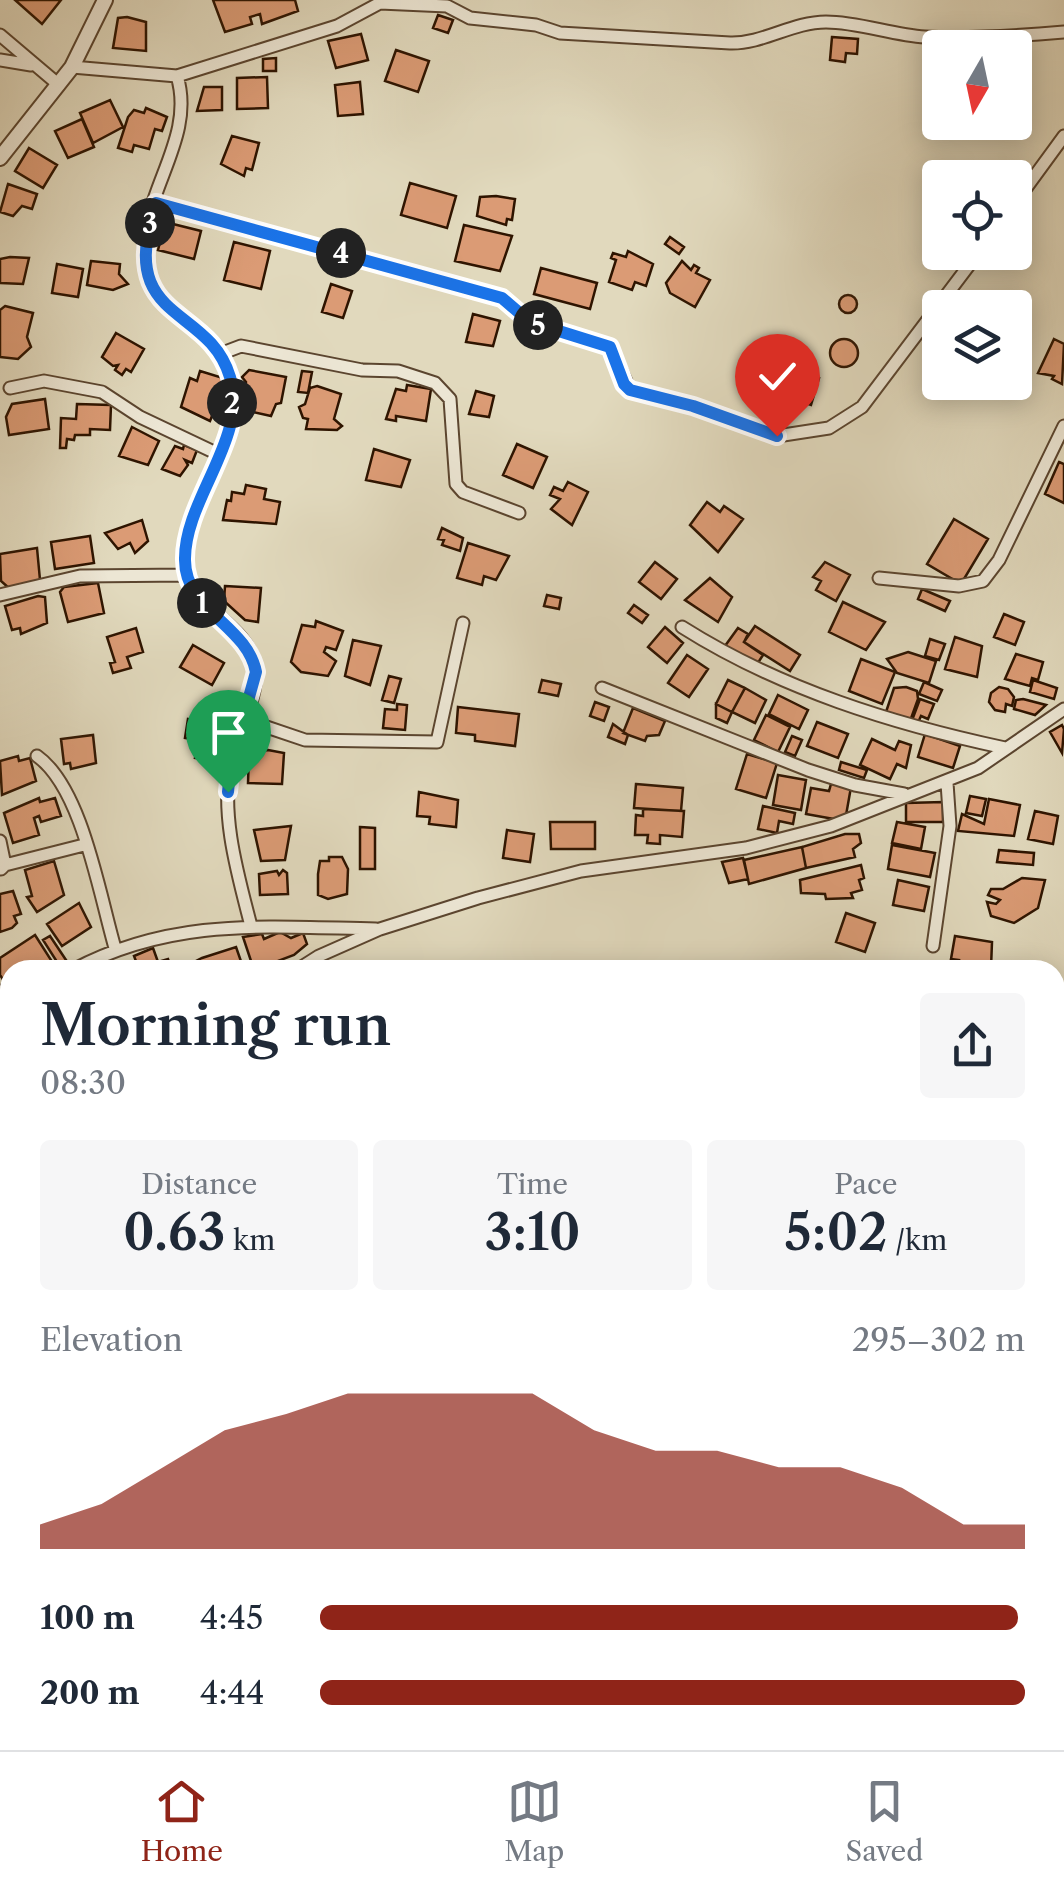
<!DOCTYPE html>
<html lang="en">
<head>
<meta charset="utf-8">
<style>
	:root { --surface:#fff; --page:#f6f6f7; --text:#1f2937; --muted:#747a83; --line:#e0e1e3; --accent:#8f2418 }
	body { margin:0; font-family:"Libre Caslon Text",serif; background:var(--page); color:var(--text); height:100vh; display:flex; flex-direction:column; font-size:38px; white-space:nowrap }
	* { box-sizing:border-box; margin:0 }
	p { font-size:32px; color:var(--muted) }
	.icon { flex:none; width:55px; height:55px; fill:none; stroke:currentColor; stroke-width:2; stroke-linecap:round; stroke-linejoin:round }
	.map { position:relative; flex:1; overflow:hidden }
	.drawer { position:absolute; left:0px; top:960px; width:1065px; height:790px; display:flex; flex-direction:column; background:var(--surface); border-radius:30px 30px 0 0; box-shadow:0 5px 25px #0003 }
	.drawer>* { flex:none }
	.needle { width:65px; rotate:189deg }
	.tools { position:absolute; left:922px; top:30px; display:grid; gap:20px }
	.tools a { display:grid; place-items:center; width:110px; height:110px; border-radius:10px; background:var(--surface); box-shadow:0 5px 25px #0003; font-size:50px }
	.pin { position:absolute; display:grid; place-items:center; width:85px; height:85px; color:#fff; margin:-102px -42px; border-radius:50% 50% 50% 0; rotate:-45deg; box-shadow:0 0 10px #0007 }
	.pin .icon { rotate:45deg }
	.km { position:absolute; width:50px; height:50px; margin:-25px; border-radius:50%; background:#222; color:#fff; font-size:28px; line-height:50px; text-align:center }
	.round { display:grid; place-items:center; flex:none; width:105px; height:105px; border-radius:10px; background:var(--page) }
	.headline { display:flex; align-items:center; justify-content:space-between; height:170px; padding:0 40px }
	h1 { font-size:55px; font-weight:600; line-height:75px }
	.stats { display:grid; grid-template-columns:repeat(3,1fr); gap:15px; height:170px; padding:10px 40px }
	.stats div { display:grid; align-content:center; border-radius:10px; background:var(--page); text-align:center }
	.stats b { font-size:50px; font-weight:600 }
	.stats small { font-size:28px; font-weight:400 }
	.stats p { font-size:28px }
	.chart { height:280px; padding:20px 40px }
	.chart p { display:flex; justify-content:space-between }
	.chart svg { width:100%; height:180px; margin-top:10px; fill:var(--accent); opacity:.7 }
	ul { padding:0 40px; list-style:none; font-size:32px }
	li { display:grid; grid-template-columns:160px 120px 1fr; align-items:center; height:75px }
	li i { height:25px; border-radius:12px; background:var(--accent) }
	.dock { display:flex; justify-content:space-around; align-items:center; height:140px; border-top:2px solid var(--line); background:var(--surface); font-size:28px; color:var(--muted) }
	.dock a { display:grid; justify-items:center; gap:5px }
	.dock .on { color:var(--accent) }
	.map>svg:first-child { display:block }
	.building { fill:#db9b75; stroke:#2e1400; stroke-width:2.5 }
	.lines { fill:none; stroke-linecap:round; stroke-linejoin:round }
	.minor-casing { stroke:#5b452f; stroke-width:15 }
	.tertiary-casing { stroke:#5b452f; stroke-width:18 }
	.secondary-casing { stroke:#2e1400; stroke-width:19 }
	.minor { stroke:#ece6d4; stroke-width:11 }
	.tertiary { stroke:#ece6d4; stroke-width:14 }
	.secondary { stroke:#ece6d4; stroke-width:15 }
	.route-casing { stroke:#fff; stroke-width:20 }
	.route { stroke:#1a73e8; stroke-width:12 }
</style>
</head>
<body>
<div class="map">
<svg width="1064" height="1750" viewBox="0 0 1064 1750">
	<rect width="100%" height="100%" fill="#e1d9bd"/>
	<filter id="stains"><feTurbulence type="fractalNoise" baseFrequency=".002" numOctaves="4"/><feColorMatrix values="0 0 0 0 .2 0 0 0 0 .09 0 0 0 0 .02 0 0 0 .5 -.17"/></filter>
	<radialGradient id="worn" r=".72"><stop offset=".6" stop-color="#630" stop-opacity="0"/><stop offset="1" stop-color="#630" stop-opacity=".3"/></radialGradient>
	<path class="building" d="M15 0H61L42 24Z
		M213 0H295L298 11 262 24 260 14 250 17 252 24 225 32Z
		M438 15 453 20 448 33 433 28Z
		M127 17 146 22V51L113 48 118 18Z
		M361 34 368 60 336 68 328 41Z
		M832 37 858 39 857 54 846 53 845 62 830 60Z
		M396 50 429 61 418 92 385 81Z
		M276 58V71H263V59Z
		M267 77 268 108 237 109V78Z
		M360 82 363 114 338 116 335 85Z
		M204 87H222V110L197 111Z
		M110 100 123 127 93 143 80 113Z
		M146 108 167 117 162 131 155 129 149 149 134 145 132 152 118 148 128 117 134 110 144 113Z
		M82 119 94 147 68 158 55 131Z
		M232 136 259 143 252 170 246 168 244 176 221 164Z
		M29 148 57 165 43 188 15 171Z
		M410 183 456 196 447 228 401 215Z
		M8 184 37 194 32 209 22 206 13 216 0 212Z
		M496 196 515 199 512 220 507 219 506 225 477 216 480 197Z
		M165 222 201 231 194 259 158 250Z
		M464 225 512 236 500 271 455 261Z
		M670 237 684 247 679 254 665 244Z
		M234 242 270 251 261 289 224 280Z
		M628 251 653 264 646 286 635 282 632 290 609 282 616 260 611 258 613 253 626 257Z
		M10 257 29 258 23 284 0 283V259Z
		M91 261 120 264 119 274 128 284 113 290 87 285Z
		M682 261 691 270 694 265 699 268 696 273 710 280 695 307 670 293 666 283Z
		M57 264 83 269 78 297 52 293Z
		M541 268 597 283 590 309 534 294Z
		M331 284 352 291 343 318 322 312Z
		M839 304a9 9 0 1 1 18 0a9 9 0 1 1-18 0Z
		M5 306 33 313 27 337 31 347 18 359 0 357V310Z
		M473 314 500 321 493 346 466 342Z
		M116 333 144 349 131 372 126 369 122 375 115 370 118 365 113 366 102 357Z
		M830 353a14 14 0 1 1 28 0a14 14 0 1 1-28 0Z
		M1054 339 1064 344 1062 384 1052 379 1054 376 1038 373Z
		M752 352 765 357 758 373 745 367Z
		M787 369 819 378 811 405 779 395Z
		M249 370 286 377 281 403 276 404 271 416 239 409 246 382 242 377Z
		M200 371 223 378 220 388 223 389 210 421 181 407 190 378 197 381Z
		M302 371 312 372 308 393 298 392Z
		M407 385 431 389 426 421 396 416V421L386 419 396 389 406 391Z
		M317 386 341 394 334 419 342 426 337 430 306 429 308 419 303 418 299 407 305 404 310 388Z
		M476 391 494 396 489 417 469 414Z
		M45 399 49 429 9 435 6 417 12 404Z
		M77 404 111 405 110 430 90 429V435H75L74 440 67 439 66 448H60L61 418 76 419Z
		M132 427 159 441 148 465 119 456Z
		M517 444 547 457 533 488 503 475Z
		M184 445 197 450 192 463 185 460 188 465 180 476 162 469 175 446 183 449Z
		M374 449 410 460 401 487 366 480Z
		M1059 462 1064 464V503L1045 494Z
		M568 482 588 492 572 525 551 509 560 499 550 495 554 487 563 491Z
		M246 485 266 489 264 499 280 502 276 524 223 520 227 500 231 501 232 492 244 494Z
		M707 502 720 512 724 506 743 519 718 552 690 525Z
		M954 519 988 539 961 584 927 564Z
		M142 520 148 541 135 553 130 543 118 549 105 533Z
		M442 528 463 538 460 551 442 545 444 540 438 539Z
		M90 536 94 563 55 569 51 542Z
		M468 543 509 556 496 580 484 576 482 585 457 578Z
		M37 548 40 580 10 589 1 581 0 554Z
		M655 562 677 579 661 599 639 582Z
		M825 562 850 575 836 601 816 590 821 581 813 577Z
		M710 578 732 597 718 622 685 600Z
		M98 583 104 613 68 622 60 592 64 587Z
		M225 586 261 588 258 622 245 620 224 601Z
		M922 589 950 601 945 611 918 599Z
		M547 595 561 598 559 609 544 606Z
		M38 596 45 597 47 623 21 634 20 628 12 630 5 606Z
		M843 602 885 622 866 650 829 632Z
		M634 605 648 615 642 623 628 613Z
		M1004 614 1024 622 1015 645 994 637Z
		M316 621 343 631 336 650 326 647 324 652 336 661 328 676 301 672 291 662 302 625 315 627Z
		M755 626 800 655 790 671 744 642Z
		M665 627 683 643 667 663 648 647Z
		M136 628 143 652 127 657 131 668 113 673 110 663 115 662 107 637Z
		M738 628 748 634 744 642 763 655 756 666 725 646Z
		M955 637 982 646 977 677 945 669Z
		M930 639 945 644 939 660 925 656Z
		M353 640 381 646 370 685 345 676Z
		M193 645 224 663 212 685 180 667Z
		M908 652 936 661 929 683 897 673 887 659Z
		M1016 654 1043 662 1038 680 1032 678 1030 686 1005 679Z
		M687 655 708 669 689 697 668 683Z
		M861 659 895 672 882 704 849 691Z
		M389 676 401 679 394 703 382 700Z
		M542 680 561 684 558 696 539 692Z
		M728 680 745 688 732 712 716 704Z
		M1033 680 1057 688 1054 699 1030 692Z
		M924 682 942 690 937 701 919 694Z
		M906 687 917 691 918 699 909 724 885 715 894 688Z
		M999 687 1008 689 1014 697 1012 706 1006 704 1005 712 995 710 989 702 991 693Z
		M745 688 766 700 755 723 732 712Z
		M778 695 808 710 799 729 769 714Z
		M920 699 934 704 928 719 921 716 917 725 911 723Z
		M1023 699 1046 705 1035 715 1014 709 1016 700Z
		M595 702 609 707 604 721 590 716Z
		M397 704 407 705 405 730 383 728 385 709 397 710Z
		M716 704 732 712 727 723 716 718Z
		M458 707 519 714 515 746 475 741V735L456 733Z
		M633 708 665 721 659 735 647 736 645 741 623 733Z
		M766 715 790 727 778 752 754 740Z
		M188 719 231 727 220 761 195 758 198 740 185 738Z
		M817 722 848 734 838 758 807 746Z
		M613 724 628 735 625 744 608 737Z
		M1062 725 1064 729 1062 753 1050 732Z
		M925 734 960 746 953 768 918 757Z
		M93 735 96 763 71 769 70 763 64 764 61 739Z
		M792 736 802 740 795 756 785 752Z
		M872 739 895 750 899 741 911 745 906 768 897 764 890 779 860 765Z
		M268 750 284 753 282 784 248 783 249 753Z
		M747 754 777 763 766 798 736 789Z
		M18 756 19 761 30 758 36 781 2 795 0 761Z
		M841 762 867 770 864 778 839 770Z
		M778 775 806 780 801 810 773 805Z
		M636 784 683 788 681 811 634 808Z
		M831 784 851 787 845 821 806 814 811 788 829 791Z
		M419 792 458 800 456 827 429 824 430 817 417 816Z
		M970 796 986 799 982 816 966 813Z
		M39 798 40 802 55 798 61 816 41 822 39 816 34 818 39 835 13 843 4 813Z
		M989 799 1020 805 1014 836 958 831 962 814 984 824Z
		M943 802V822H906V803Z
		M763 806 795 813 793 824 779 821 777 833 758 829Z
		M643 809 684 811 682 837 660 835V844L647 843 648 835H635L636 815 643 816Z
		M1035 811 1058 816 1053 844 1028 839Z
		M550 822H595V849H551Z
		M897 822 925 827 921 849 892 843Z
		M291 826 285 860 261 861 254 830Z
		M360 827 375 828V869H360Z
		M507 830 534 834 530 862 503 858Z
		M845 834H859L861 843 853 849 855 857 806 868 802 847Z
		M892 845 935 853 930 877 888 869Z
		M802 847 806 868 749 884 744 860Z
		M999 850 1034 853 1033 865 997 862Z
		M329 857H342L348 869 347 894 328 899 318 895V874L320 861H329Z
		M743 858 748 879 729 883 722 862Z
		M54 861 64 895 37 912 27 897 32 896 25 870Z
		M861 865 864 878 859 880 862 890 851 893 853 898 826 899 825 894 801 893 800 880Z
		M283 870 287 873 288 894 260 895 259 874 277 871 279 875Z
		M1022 878 1045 880 1038 908 1014 923 991 916 987 902 996 904 1000 900 988 895 991 889H1003Z
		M898 880 929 887 924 911 893 905Z
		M13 891 21 914 14 916 17 923 12 928 0 932V894Z
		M79 903 91 927 62 946 47 924Z
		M846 913 875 923 865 952 836 942Z
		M280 932 291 938 303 933 307 944 294 955 254 970 243 937 262 934 264 939Z
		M35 935 51 960 37 969 10 970 8 987 0 975V958Z
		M50 936 66 960 59 965 43 940Z
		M955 936 992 942 991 968 958 965 959 960 951 959Z
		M236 947 243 967 195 970 192 963 202 958Z
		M153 948 158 962 168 959 172 970 139 969 134 956Z
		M7 1043 10 1098 1 1101 0 1045Z
		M10 1198V1232L0 1222V1200Z
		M0 1263H10V1290L0 1289Z
		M1062 1477 1064 1496 1058 1501 1055 1483Z
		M0 1493 10 1495V1524L0 1522Z
		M1055 1617 1064 1621V1640L1055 1637Z
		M0 1689 8 1691 4 1703 10 1705 4 1724 0 1723Z
		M1064 1699V1750H1051L1055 1726Z
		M164 1740H183L189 1742 186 1750H160Z
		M472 1740H536V1750H471Z
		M655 1740H722L724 1741 723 1750H657L652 1748Z
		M749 1740H791V1749L754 1747Z"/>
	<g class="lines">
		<defs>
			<path id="minor" d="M0 35 59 85
				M0 60 31 65
				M72 67 177 76C197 141 137 196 145 261 152 320 225 330 232 388 240 445 188 499 185 555 181 609 247 619 255 666 260 695 237 733 231 762 220 815 238 875 251 926
				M177 76 337 26 380 3 447 6 470 18 536 25 560 33 730 43C763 44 792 22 826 22 859 22 892 35 925 37 972 39 1018 36 1064 32
				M155 203 502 298 530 322 610 347 630 390 693 406 777 436 829 428 862 407 979 252
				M1015 203 1064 136
				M220 354 241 346 362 370 398 371 435 383 450 399 456 484 463 492 519 513
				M10 388 44 381 102 392 140 417 218 454
				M879 578 959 586 983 581 999 560 1064 426
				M0 595 80 576 186 575
				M682 627C780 689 893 724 1005 748
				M602 688 808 770 855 785 904 794
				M243 719 305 740 437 742 463 623
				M37 756C82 788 99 893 115 948
				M0 841 5 865 1 869
				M5 865 84 845
				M933 946 950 826 947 783
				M73 970C173 917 267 927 376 929
				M297 970 319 956 380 929 478 898 581 871 746 848 831 826 978 768 1064 709
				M0 991 10 1008
				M0 1027 10 1022
				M1055 1088 1064 1091
				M1055 1113 1064 1116
				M0 1137 10 1133
				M0 1159 10 1151
				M1055 1407 1064 1411
				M0 1589 10 1577
				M0 1640 10 1642
				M1055 1675 1064 1653
				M0 1733 10 1736
				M23 1740 45 1750
				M824 1740V1750
				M422 1750V1740
				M621 1750 626 1740
				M1032 1750 1035 1740"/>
			<path id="tertiary" d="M0 158 72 67 105 0
				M207 1750 209 1740"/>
			<path id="secondary" d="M0 1310 10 1309
				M1055 1527 1064 1537"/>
		</defs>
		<use href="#minor" class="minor-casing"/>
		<use href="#tertiary" class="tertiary-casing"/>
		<use href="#secondary" class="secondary-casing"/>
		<use href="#minor" class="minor"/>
		<use href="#tertiary" class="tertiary"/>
		<use href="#secondary" class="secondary"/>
	</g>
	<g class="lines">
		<defs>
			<path id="route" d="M228 792 231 762 256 672C247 625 185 611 185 560 184 499 249 438 230 377 208 303 115 324 156 203L502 298 530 322 610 347 624 384 630 390 693 406 777 436"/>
		</defs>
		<use href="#route" class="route-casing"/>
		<use href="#route" class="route"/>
	</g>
	<rect width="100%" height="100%" filter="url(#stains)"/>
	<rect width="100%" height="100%" fill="url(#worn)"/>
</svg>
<div class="tools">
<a><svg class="needle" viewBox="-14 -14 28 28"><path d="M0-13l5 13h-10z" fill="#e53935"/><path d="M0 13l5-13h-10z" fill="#747a83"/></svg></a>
<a><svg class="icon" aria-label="locate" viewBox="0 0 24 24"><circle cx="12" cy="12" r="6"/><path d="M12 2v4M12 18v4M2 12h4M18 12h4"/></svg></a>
<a><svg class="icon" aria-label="layers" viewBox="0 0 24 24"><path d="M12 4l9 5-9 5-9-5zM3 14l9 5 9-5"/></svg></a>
</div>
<div class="pin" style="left:228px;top:792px;background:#1e9e55"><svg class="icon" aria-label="arrive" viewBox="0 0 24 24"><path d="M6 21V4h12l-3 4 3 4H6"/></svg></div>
<div class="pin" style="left:777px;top:436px;background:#d93025"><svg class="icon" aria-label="check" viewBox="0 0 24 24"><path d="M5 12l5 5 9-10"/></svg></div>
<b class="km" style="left:202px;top:603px">1</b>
<b class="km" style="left:232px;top:403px">2</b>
<b class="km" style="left:150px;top:223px">3</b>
<b class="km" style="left:341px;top:253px">4</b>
<b class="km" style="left:538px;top:325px">5</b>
<section class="drawer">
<div class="headline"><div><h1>Morning run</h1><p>08:30</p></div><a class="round"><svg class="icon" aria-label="share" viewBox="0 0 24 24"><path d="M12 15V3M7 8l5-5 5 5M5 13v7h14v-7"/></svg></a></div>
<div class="stats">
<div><p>Distance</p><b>0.63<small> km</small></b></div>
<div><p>Time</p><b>3:10</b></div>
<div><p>Pace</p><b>5:02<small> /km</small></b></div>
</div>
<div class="chart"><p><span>Elevation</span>295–302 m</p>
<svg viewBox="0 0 160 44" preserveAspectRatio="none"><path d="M0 44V38L10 33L20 24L30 15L40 11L50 6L60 6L70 6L80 6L90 15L100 20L110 20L120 24L130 24L140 29L150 38L160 38V44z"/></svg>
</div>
<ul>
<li><b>100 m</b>4:45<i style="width:99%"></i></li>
<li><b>200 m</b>4:44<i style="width:100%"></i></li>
</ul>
</section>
</div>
<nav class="dock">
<a class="on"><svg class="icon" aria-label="home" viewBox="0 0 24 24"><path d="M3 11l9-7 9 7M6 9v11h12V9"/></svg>Home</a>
<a><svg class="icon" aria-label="map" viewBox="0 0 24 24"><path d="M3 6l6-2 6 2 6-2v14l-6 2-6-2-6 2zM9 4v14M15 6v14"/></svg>Map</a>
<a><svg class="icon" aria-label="saved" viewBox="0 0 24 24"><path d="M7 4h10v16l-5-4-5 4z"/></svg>Saved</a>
</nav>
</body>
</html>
